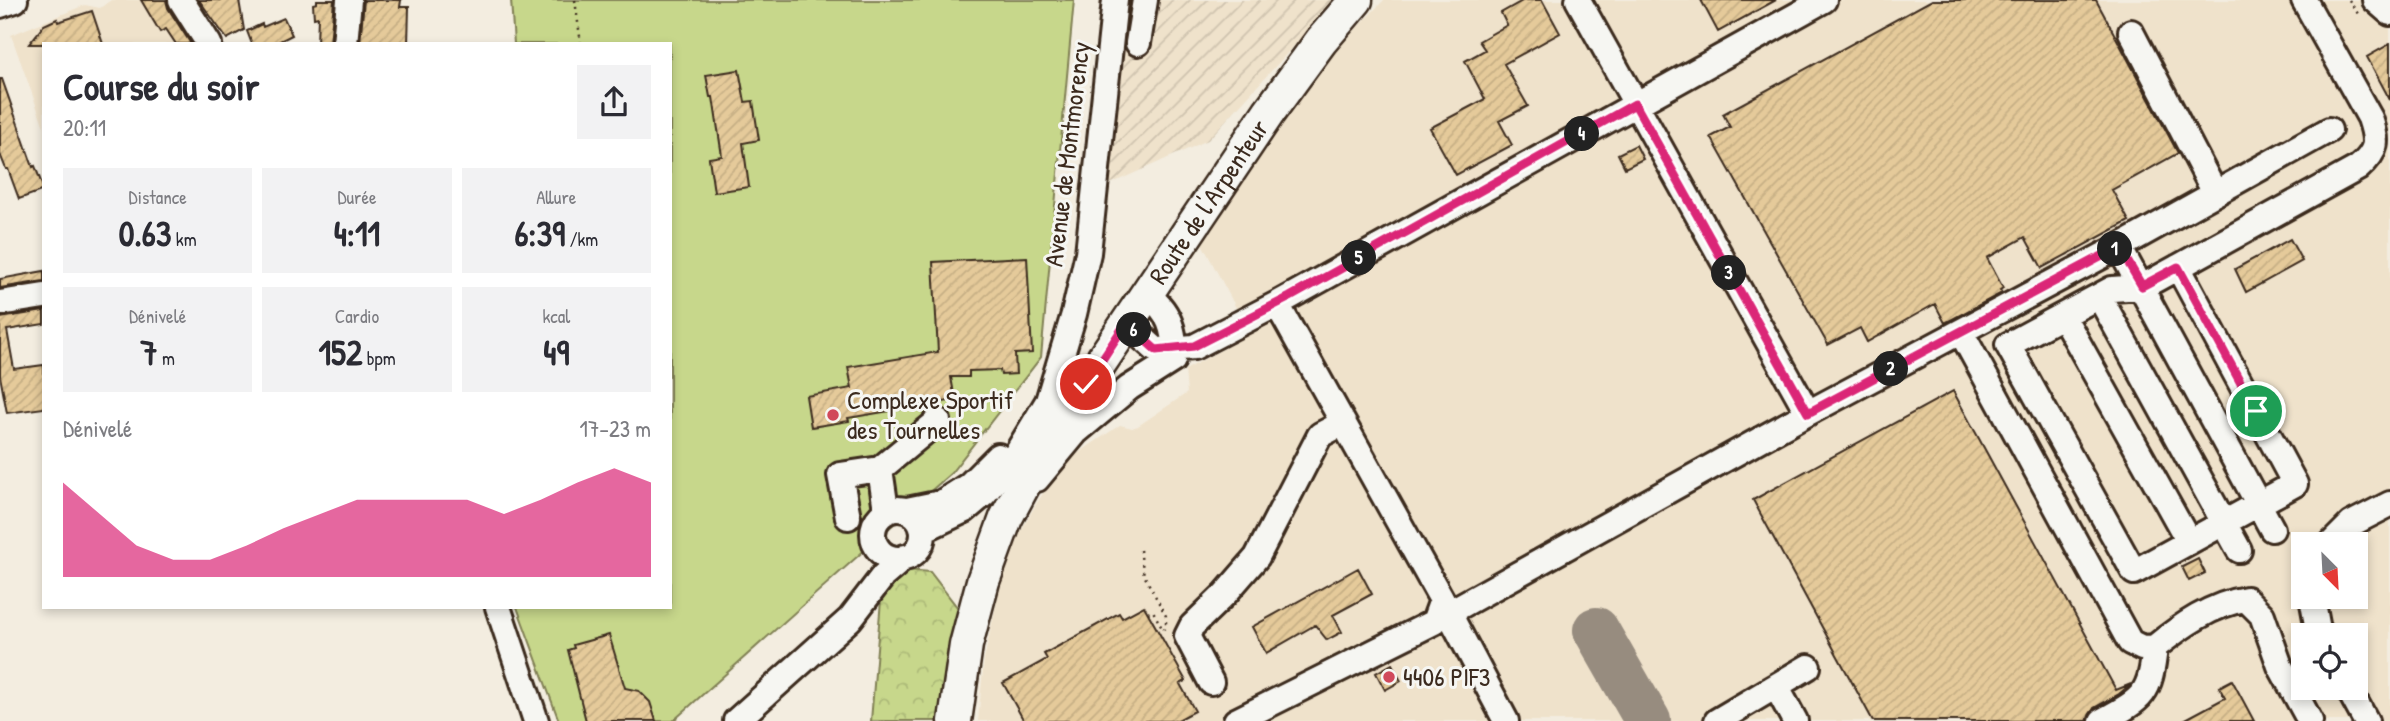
<!DOCTYPE html>
<html lang="fr">
<head>
<meta charset="utf-8">
<style>
	:root { --surface:#fff; --page:#f2f2f3; --text:#2b2b33; --muted:#7c7c81; --accent:#db2777 }
	body { margin:0; font-family:"Patrick Hand",sans-serif; background:var(--page); color:var(--text); height:100vh; display:flex; flex-direction:column; font-size:26px; white-space:nowrap }
	* { box-sizing:border-box; margin:0 }
	p { font-size:23px; color:var(--muted) }
	.icon { flex:none; width:38px; height:38px; fill:none; stroke:currentColor; stroke-width:2; stroke-linecap:round; stroke-linejoin:round }
	.map { position:relative; flex:1; overflow:hidden }
	.details { position:absolute; left:42px; top:42px; width:630px; height:567px; display:flex; flex-direction:column; background:var(--surface); border-radius:0px; box-shadow:0 4px 10px #0003 }
	.details>* { flex:none }
	.needle { width:46px; rotate:156deg }
	.controls { position:absolute; left:2291px; top:532px; display:grid; gap:14px }
	.controls a { display:grid; place-items:center; width:77px; height:77px; border-radius:0px; background:var(--surface); box-shadow:0 4px 10px #0003; font-size:35px }
	.pin { position:absolute; display:grid; place-items:center; width:60px; height:60px; color:#fff; margin:-30px; border:4px solid #fff; border-radius:50%; box-shadow:0 2px 7px #0007 }
	.km { position:absolute; width:35px; height:35px; margin:-18px; border-radius:50%; background:#222; color:#fff; font-size:19px; line-height:35px; text-align:center }
	.round { display:grid; place-items:center; flex:none; width:74px; height:74px; border-radius:0px; background:var(--page) }
	.head { display:flex; align-items:center; justify-content:space-between; height:119px; padding:0 21px }
	h1 { font-size:38px; font-weight:700; line-height:52px }
	.figures { display:grid; grid-template-columns:repeat(3,1fr); gap:10px; height:119px; padding:7px 21px }
	.figures div { display:grid; align-content:center; border-radius:0px; background:var(--page); text-align:center }
	.figures b { font-size:35px; font-weight:700 }
	.figures small { font-size:19px; font-weight:400 }
	.figures p { font-size:19px }
	.chart { height:196px; padding:14px 21px }
	.chart p { display:flex; justify-content:space-between }
	.chart svg { width:100%; height:126px; margin-top:7px; fill:var(--accent); opacity:.7 }
	.map>svg:first-child { display:block }
	.built { fill:#efe2cb; fill-rule:evenodd }
	.industrial { fill:url(#industrial-furrows) }
	.forest { fill:url(#forest-crowns); stroke:#818054; stroke-width:2 }
	.garden { fill:#c7d78b; stroke:#818054; stroke-width:2 }
	.lines { fill:none; stroke-linecap:round; stroke-linejoin:round }
	.taxiway { stroke:#978c7f; stroke-width:46 }
	.building { fill:url(#building-hatch); stroke:#3b2a1e; stroke-width:2 }
	.minor-casing { stroke:#3b2a1e; stroke-width:30 }
	.major-casing { stroke:#3b2a1e; stroke-width:37 }
	.path { stroke:#3b2a1e; stroke-width:2.5; stroke-dasharray:2 5; stroke-linecap:butt }
	.minor { stroke:#f6f6f2; stroke-width:24 }
	.major { stroke:#f6f6f2; stroke-width:32 }
	.route-casing { stroke:#fff; stroke-width:14 }
	.route { stroke:#db2777; stroke-width:9 }
	.poi-dot { fill:#d1495b; stroke:#f6f6f2; stroke-width:2.5 }
	.labels { text-anchor:middle; stroke-width:6; stroke-linejoin:round; paint-order:stroke }
	.street-label { font-size:26px; fill:#3b2a1e; stroke:#f6f6f2 }
	.poi-label { font-size:26px; fill:#3b2a1e; stroke:#f6f6f2; text-anchor:start }
</style>
</head>
<body>
<div class="map">
<svg width="2390" height="721" viewBox="0 0 2390 721">
	<defs>
		<pattern id="industrial-furrows" width="10" height="10" patternUnits="userSpaceOnUse" patternTransform="scale(1.75)"><rect width="10" height="10" fill="#efe2cb"/><path d="M-1 1l2-2M0 10L10 0M9 11l2-2" fill="none" stroke="#cec2ae"/></pattern>
		<pattern id="forest-crowns" width="20" height="18" patternUnits="userSpaceOnUse" patternTransform="scale(1.75)"><rect width="20" height="18" fill="#c7d78b"/><path d="M2 6a3 3 0 1 1 6 0M12 15a3 3 0 1 1 6 0" fill="none" stroke="#acb978"/></pattern>
		<pattern id="building-hatch" width="6" height="6" patternUnits="userSpaceOnUse" patternTransform="scale(1.75)"><rect width="6" height="6" fill="#e5ca9a"/><path d="M-1 1l2-2M0 6l6-6M5 7l2-2" fill="none" stroke="#c5ae84"/></pattern>
	</defs>
	<rect width="100%" height="100%" fill="#f3ede0"/>
	<filter id="ink" filterUnits="userSpaceOnUse"><feTurbulence type="fractalNoise" baseFrequency=".0143" numOctaves="2"/><feDisplacementMap in="SourceGraphic" scale="14" xChannelSelector="R" yChannelSelector="G"/><feConvolveMatrix kernelMatrix="1 2 1 2 8 2 1 2 1" color-interpolation-filters="sRGB"/></filter>
	<g filter="url(#ink)">
		<path class="built" d="M111 0H169L197 44H44V127L11 35 85 5 100 8Z
			M1384 0H2390V721H978L984 659 1007 556 1036 504 1062 464 1120 425 1132 428 1138 426 1187 393 1185 370 1250 334 1200 240 1302 93 1339 46ZM2303 544H2356V597H2303ZM2303 635H2356V688H2303Z"/>
		<path class="industrial" d="M1117 0H1336L1208 140 1099 189Z"/>
		<path class="forest" d="M907 570 930 572 967 620 942 693 948 721H871L881 600 894 580Z"/>
		<path class="garden" d="M511 0H1074L1041 357 951 473 673 721H559L517 607H670V44H514Z"/>
		<g class="lines">
			<path class="taxiway" d="M1596 630 1648 721"/>
		</g>
		<path class="building" d="M141 0H166L168 8 191 44H176L166 29 160 32Z
			M199 0H239L244 30 227 39Z
			M317 0H334L330 44H317L318 17 314 18 313 4 317 3Z
			M364 0H401L400 7H409L408 44H360Z
			M1524 0H1542L1560 33 1504 64 1528 106 1499 121 1512 145 1456 175 1430 128 1485 99 1465 61 1485 50 1479 41 1507 25 1501 13Z
			M1701 0H1776L1718 32Z
			M1932 0H2096L2178 153 2112 190 2129 221 2042 268 2025 237 1987 258 2003 288 2000 290 2002 293 1945 323 1935 304 1867 342 1860 328 1828 345 1711 137 1730 127 1723 114Z
			M92 11 103 44H29L44 25 57 19 58 22Z
			M284 18 292 35 274 44H252L247 31 262 24 263 27Z
			M2390 44V100L2367 57Z
			M739 70 745 102 753 101 759 140 743 143 749 187 714 192 709 158 722 156 713 97H710L706 75Z
			M0 79H2L33 167 35 166 44 190 19 199 8 169H6L0 154Z
			M1636 145 1643 159 1625 168 1618 154Z
			M2290 239 2302 261 2246 292 2235 269Z
			M1027 257 1032 353 1015 354 1016 374 1001 375 1000 370 969 371V377H951L955 400 848 418 849 421 811 427 806 396 852 388 848 367 938 352 933 262Z
			M44 271V281L0 288V279Z
			M44 311V324L7 330 14 369 44 365V408L7 413 0 376V318Z
			M1953 391 2116 690 2131 684 2119 694 2094 708 2087 721H1873L1753 500Z
			M2198 559 2205 573 2189 581 2182 567Z
			M1358 568 1372 594 1333 615 1342 632 1327 640 1315 625 1266 653 1252 627Z
			M1144 606 1186 681 1180 684 1195 711 1176 721H1024L1003 683 1047 659 1044 654 1119 613 1122 618Z
			M609 635 625 688 639 691 650 702 656 721H586L568 650 574 648 573 645Z
			M1392 664 1401 681 1385 690 1376 673Z
			M2232 680 2254 721H2182L2225 698 2219 687Z"/>
		<g class="lines">
			<defs>
				<path id="minor" d="M181 0 209 44
					M1578 0 1808 413
					M2375 0 2390 13
					M0 5 15 0
					M2131 32 2215 193
					M1138 43 1145 0
					M345 44 349 0
					M2119 247 2272 529
					M2178 267 2295 484 2134 572 2008 345 2112 289 2142 287 2358 168C2378 151 2378 142 2370 118L2304 0
					M2099 296 2239 550
					M0 303 44 296
					M2063 316 2189 542
					M1126 323 1156 350 1194 347 1277 304 1824 0
					M1961 332 2130 642 2142 648 2155 647
					M1037 479 1076 432 1129 388 1173 360C1177 334 1169 308 1145 294
					M873 534a25 25 0 1 1 50 0a25 25 0 1 1-50 0Z
					M890 510 885 503 880 469 938 421
					M907 510 941 503 969 485 998 456
					M848 517 840 475 880 469
					M923 530 965 510 984 494 1013 459 1048 401 1074 314 1088 253 1115 0
					M2331 544 2351 524 2390 504
					M2314 597 2313 603 2319 635
					M498 607 536 721
					M1211 682 1187 636 1192 626 1225 594 1257 557 1320 435 1343 423
					M1776 686 1795 721
					M2348 688 2366 721
					M736 721 850 619 883 576 905 557
					M1236 721 1434 622 1442 600 1277 304
					M1506 721 1452 619 1457 608 1808 413 2119 247 2329 130
					M1717 721 1808 667
					M2102 721C2144 698 2150 695 2155 647 2181 626 2212 604 2246 599L2262 615 2280 666 2310 721"/>
				<g id="major">
					<path id="s1" d="M955 721 966 645 983 581 1006 518 1045 445 1269 112 1321 41 1356 0"/>
				</g>
			</defs>
			<use href="#minor" class="minor-casing"/>
			<use href="#major" class="major-casing"/>
			<path class="path" d="M575 0 581 44
				M2349 0 2360 17
				M1140 550 1144 575 1166 616V626L1163 630 1153 611 1148 613"/>
			<use href="#minor" class="minor"/>
			<use href="#major" class="major"/>
		</g>
	</g>
	<g class="lines" filter="url(#ink)">
		<defs>
			<path id="route" d="M1086 384 1126 323 1156 350 1194 346 1290 297 1635 104 1808 413 2119 247 2142 286 2178 267 2256 411"/>
		</defs>
		<use href="#route" class="route-casing"/>
		<use href="#route" class="route"/>
	</g>
	<g class="poi-dot">
		<circle cx="833" cy="415" r="7"/>
		<circle cx="1389" cy="677" r="7"/>
	</g>
	<g class="labels">
		<g class="street-label">
			<text transform="translate(1067 154) rotate(-83)" y="9">Avenue de Montmorency</text>
			<text dy="9" stroke="none"><textPath href="#s1" startOffset="586">Route de l'Arpenteur</textPath></text>
		</g>
		<g class="poi-label">
			<text x="847" y="409">Complexe Sportif<tspan x="847" dy="30">des Tournelles</tspan></text>
			<text x="1403" y="686">4406 PIF3</text>
		</g>
	</g>
</svg>
<div class="controls">
<a><svg class="needle" viewBox="-14 -14 28 28"><path d="M0-13l5 13h-10z" fill="#e53935"/><path d="M0 13l5-13h-10z" fill="#7c7c81"/></svg></a>
<a><svg class="icon" aria-label="locate" viewBox="0 0 24 24"><circle cx="12" cy="12" r="6"/><path d="M12 2v4M12 18v4M2 12h4M18 12h4"/></svg></a>
</div>
<div class="pin" style="left:2256px;top:411px;background:#1e9e55"><svg class="icon" aria-label="arrive" viewBox="0 0 24 24"><path d="M6 21V4h12l-3 4 3 4H6"/></svg></div>
<div class="pin" style="left:1086px;top:384px;background:#d93025"><svg class="icon" aria-label="check" viewBox="0 0 24 24"><path d="M5 12l5 5 9-10"/></svg></div>
<b class="km" style="left:2115px;top:249px">1</b>
<b class="km" style="left:1891px;top:369px">2</b>
<b class="km" style="left:1729px;top:273px">3</b>
<b class="km" style="left:1582px;top:134px">4</b>
<b class="km" style="left:1359px;top:258px">5</b>
<b class="km" style="left:1134px;top:330px">6</b>
<section class="details">
<div class="head"><div><h1>Course du soir</h1><p>20:11</p></div><a class="round"><svg class="icon" aria-label="share" viewBox="0 0 24 24"><path d="M12 15V3M7 8l5-5 5 5M5 13v7h14v-7"/></svg></a></div>
<div class="figures">
<div><p>Distance</p><b>0.63<small> km</small></b></div>
<div><p>Durée</p><b>4:11</b></div>
<div><p>Allure</p><b>6:39<small> /km</small></b></div>
</div>
<div class="figures">
<div><p>Dénivelé</p><b>7<small> m</small></b></div>
<div><p>Cardio</p><b>152<small> bpm</small></b></div>
<div><p>kcal</p><b>49</b></div>
</div>
<div class="chart"><p><span>Dénivelé</span>17–23 m</p>
<svg viewBox="0 0 160 44" preserveAspectRatio="none"><path d="M0 44V11L10 22L20 33L30 38L40 38L50 33L60 27L70 22L80 17L90 17L100 17L110 17L120 22L130 17L140 11L150 6L160 11V44z"/></svg>
</div>
</section>
</div>
</body>
</html>
